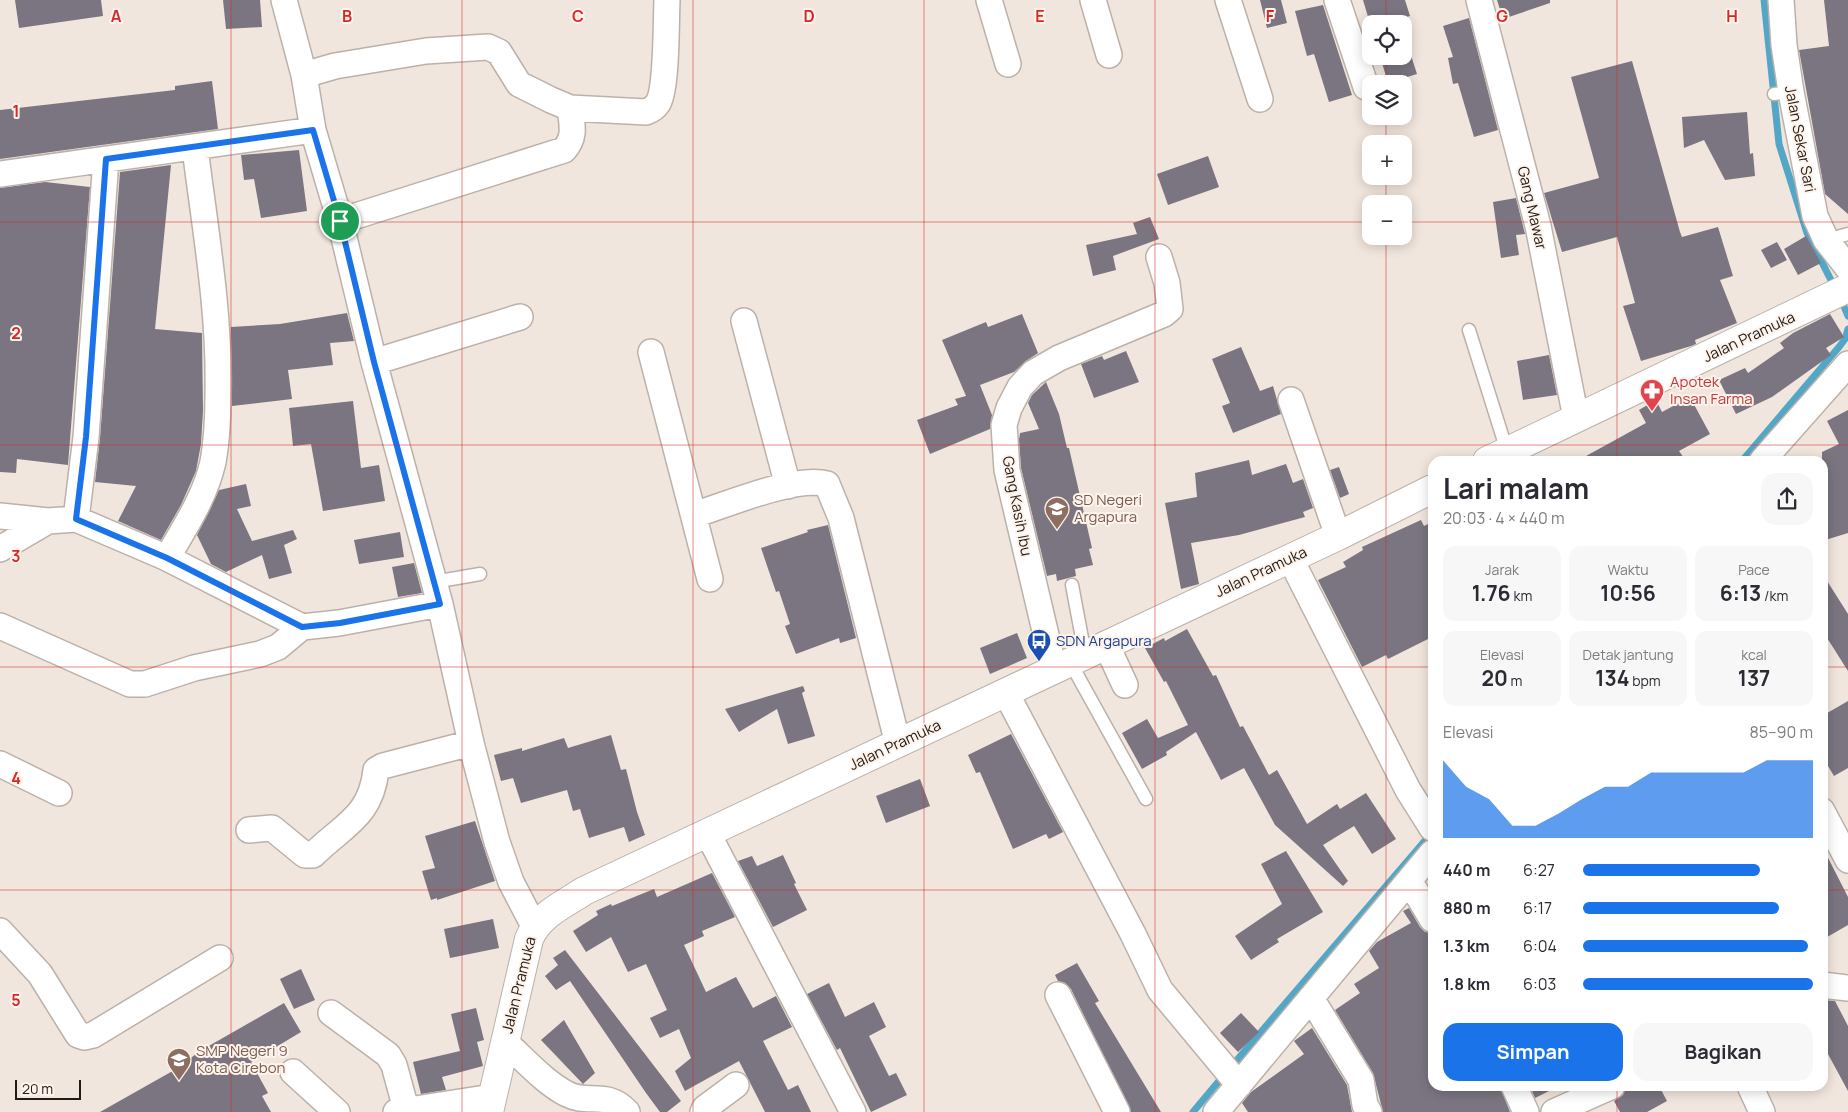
<!DOCTYPE html>
<html lang="id">
<head>
<meta charset="utf-8">
<style>
	:root { --surface:#fff; --page:#f7f7f7; --text:#2b2b33; --muted:#7c7c81; --accent:#1a73e8 }
	body { margin:0; font-family:Manrope,sans-serif; background:var(--page); color:var(--text); height:100vh; display:flex; flex-direction:column; font-size:19px; white-space:nowrap }
	* { box-sizing:border-box; margin:0 }
	p { font-size:16px; color:var(--muted) }
	.icon { flex:none; width:28px; height:28px; fill:none; stroke:currentColor; stroke-width:2; stroke-linecap:round; stroke-linejoin:round }
	.map { position:relative; flex:1; overflow:hidden }
	.drawer { position:absolute; left:1428px; top:456px; width:400px; height:635px; display:flex; flex-direction:column; background:var(--surface); border-radius:15px; box-shadow:0 2px 12px #0003 }
	.drawer>* { flex:none }
	.tools { position:absolute; left:1362px; top:15px; display:grid; gap:10px }
	.tools a { display:grid; place-items:center; width:50px; height:50px; border-radius:10px; background:var(--surface); box-shadow:0 2px 12px #0003; font-size:25px }
	.scale { position:absolute; left:15px; bottom:12px; width:66px; box-sizing:border-box; padding-left:5px; border:2px solid #1f1b18; border-top:0; font-size:14px; line-height:18px; white-space:nowrap; color:#1f1b18; -webkit-text-stroke:4px #fff3ea; paint-order:stroke }
	.pin { position:absolute; display:grid; place-items:center; width:42px; height:42px; color:#fff; margin:-21px; border:2px solid #fff; border-radius:50%; box-shadow:0 1px 5px #0007 }
	.round { display:grid; place-items:center; flex:none; width:52px; height:52px; border-radius:15px; background:var(--page) }
	.head { display:flex; align-items:center; justify-content:space-between; height:85px; padding:0 15px }
	h1 { font-size:28px; font-weight:700; line-height:38px }
	.metrics { display:grid; grid-template-columns:repeat(3,1fr); gap:8px; height:85px; padding:5px 15px }
	.metrics div { display:grid; align-content:center; border-radius:12px; background:var(--page); text-align:center }
	.metrics b { font-size:21px; font-weight:700 }
	.metrics small { font-size:14px; font-weight:400 }
	.metrics p { font-size:14px }
	.chart { height:140px; padding:10px 15px }
	.chart p { display:flex; justify-content:space-between }
	.chart svg { width:100%; height:90px; margin-top:5px; fill:var(--accent); opacity:.7 }
	.action { display:flex; gap:10px; margin-top:auto; padding:10px 15px }
	.action a { flex:1; height:58px; border-radius:15px; background:var(--accent); color:#fff; font-size:20px; font-weight:700; line-height:58px; text-align:center }
	.action a+a { background:var(--page); color:var(--text) }
	ul { padding:0 15px; list-style:none; font-size:16px }
	li { display:grid; grid-template-columns:80px 60px 1fr; align-items:center; height:38px }
	li i { height:12px; border-radius:6px; background:var(--accent) }
	.map>svg:first-child { display:block }
	.lines { fill:none; stroke-linecap:round; stroke-linejoin:round }
	.stream { stroke:#53a6c6; stroke-width:7 }
	.building { fill:#7a7580 }
	.lane-casing { stroke:#bcb1a9; stroke-width:15 }
	.street-casing { stroke:#bcb1a9; stroke-width:28 }
	.secondary-casing { stroke:#bcb1a9; stroke-width:30 }
	.lane { stroke:#fff; stroke-width:12 }
	.street { stroke:#fff; stroke-width:25 }
	.secondary { stroke:#fff; stroke-width:28 }
	.route-casing { stroke:#fff; stroke-width:10 }
	.route { stroke:#1a73e8; stroke-width:6 }
	.grid { fill:none; stroke:#d62828; stroke-width:1; stroke-opacity:0.55 }
	.labels { text-anchor:middle; stroke-width:4; stroke-linejoin:round; paint-order:stroke }
	.street-label { font-size:15px; fill:#1f1b18; stroke:#fff3ea }
	.health-label { font-size:15px; fill:#be3a42; stroke:#fff3ea; text-anchor:start }
	.education-label { font-size:15px; fill:#785e54; stroke:#fff3ea; text-anchor:start }
	.transit-label { font-size:15px; fill:#164399; stroke:#fff3ea; text-anchor:start }
	.grid-label { font-size:16px; text-anchor:middle; font-weight:bold; fill:#d62828; stroke:#fff3ea; stroke-width:4; stroke-linejoin:round; paint-order:stroke }
</style>
</head>
<body>
<div class="map">
<svg width="1848" height="1112" viewBox="0 0 1848 1112">
	<rect width="100%" height="100%" fill="#f1e6dd"/>
	<g class="lines">
		<path class="stream" d="M1764 0 1779 144 1807 233 1835 288
			M1840 297 1848 316
			M1742 461 1839 347 1845 339 1848 329
			M1231 1067 1429 836
			M1193 1112 1224 1075"/>
	</g>
	<path class="building" d="M15 0H101L103 16 19 28Z
		M223 0H260L262 27 226 29Z
		M1260 0H1281L1287 23 1267 28Z
		M1363 0H1405L1410 16 1403 18 1412 44 1408 46 1417 74 1388 83 1380 56H1404V24H1371V27Z
		M1497 0H1550V3L1503 19Z
		M1824 0H1848V214L1825 194 1799 50 1829 46Z
		M1323 5 1352 95 1329 102 1314 54 1307 56 1295 11Z
		M1469 18 1498 130 1474 137 1458 83 1453 84 1448 58 1453 57 1443 26Z
		M1632 61 1680 232 1682 237 1718 227 1733 276 1720 280 1737 323 1695 340 1696 344 1691 346 1641 361 1623 306 1635 303 1617 237 1562 252 1544 193 1599 178 1571 77Z
		M212 81 218 129 0 159V110L175 90V86Z
		M1747 112 1750 154 1753 153 1755 176 1725 180 1704 140 1684 148 1682 117Z
		M299 150 307 211 261 218 254 179 244 180 241 155Z
		M1208 156 1219 187 1168 205 1157 174Z
		M171 165 155 329 202 333 203 411 201 444 196 471 181 505 161 540 118 521 136 486 95 482 100 438 120 172Z
		M45 182 90 187 68 465 17 459 16 473 0 472V188Z
		M1516 198 1525 234 1516 235 1519 255 1501 258 1493 202Z
		M1150 217 1159 239 1113 256 1116 270 1093 276 1086 245 1137 234 1133 223Z
		M1806 236 1821 263 1798 275 1784 249Z
		M1777 242 1787 260 1771 268 1761 250Z
		M347 313 354 341 330 343 333 365 288 370 292 399 232 406 231 327 280 324Z
		M1022 314 1038 353 1026 361 1014 372 980 385 992 415 990 429 930 454 917 420 958 405 955 399 966 396 942 340 986 322 988 327Z
		M1830 314 1844 337 1826 348 1831 355 1772 397 1736 414 1719 380 1745 368 1748 373 1784 348 1780 343 1793 333Z
		M1241 347 1260 391 1273 386 1281 414 1233 433 1222 406 1230 403 1212 359Z
		M1126 351 1139 382 1094 398 1081 364 1102 356 1104 360Z
		M1549 355 1557 395 1523 400 1517 361Z
		M1046 382 1059 414 1067 448H1069L1092 548 1089 549 1093 565 1075 569 1076 576 1057 581 1056 574 1047 576 1021 468 1019 440 1020 433 1039 429 1028 403 1032 395Z
		M1690 397 1710 434 1679 451 1686 461H1577L1646 423 1639 410 1656 400 1662 412Z
		M353 401 361 468 379 465 385 501 323 511 311 444 293 446 289 408Z
		M1848 410V533L1822 541V452L1839 444 1827 421Z
		M1249 460 1252 475 1286 464 1293 483 1303 479 1313 508 1303 512 1305 517 1239 535 1191 543 1199 584 1181 589 1165 503 1197 497 1195 473Z
		M1339 467 1349 494 1340 498 1330 470Z
		M246 484 251 506 237 509 252 541 293 530 297 539 284 545 292 573 269 579 262 555 226 572 211 564 197 535 219 490Z
		M1421 520 1424 526 1432 522V637L1388 659 1386 655 1362 667 1318 580 1346 567 1343 562 1363 550 1362 547Z
		M828 525 856 638 840 643 839 638 796 654 785 626 790 624 779 591 776 592 761 548 808 532 807 530Z
		M400 532 404 557 359 564 354 540Z
		M414 563 422 593 398 597 392 567Z
		M1822 573 1848 614V671L1822 630Z
		M1187 629 1213 676 1216 675 1240 727 1243 726 1269 775 1277 770 1307 824 1337 804 1340 809 1366 793 1396 839 1372 854 1354 826 1323 845 1348 881 1343 886 1275 825 1244 768 1221 780 1196 732 1166 752 1167 755 1142 769 1122 733 1147 719 1158 738 1188 725 1166 681 1164 682 1145 648 1164 638 1165 641Z
		M1017 633 1027 658 990 674 980 648Z
		M803 686 805 691 802 693 815 736 788 744 777 709 739 732 725 709Z
		M1848 701V768L1834 776 1822 756V716Z
		M1011 734 1063 832 1049 839 1046 834 1013 849 980 772 976 773 968 755Z
		M611 735 621 770 626 769 637 812 645 835 629 842 624 827 589 838 580 809 573 811 567 790 521 803 513 778 501 781 494 755 522 748V751L564 738 568 748Z
		M920 779 930 806 886 823 876 796Z
		M475 821 495 881 437 900V898L431 900 422 871 435 868 425 836Z
		M1822 846 1848 897V925L1822 940Z
		M1286 851 1323 912 1277 939 1279 942 1251 960 1235 936 1282 904 1261 864Z
		M783 855 796 883 794 884 807 910 773 927 738 861 752 856 757 866Z
		M712 873 735 917 702 931 704 936 684 945 706 992 736 977 753 1008 776 996 792 1027 763 1041 788 1090 798 1085 811 1112H765L739 1061 685 1091 675 1071 691 1058 679 1029 660 1038 650 1018 667 1010 646 964 628 972 611 937 586 952 573 931 598 915 596 911 611 904 612 906 654 889 657 897Z
		M1409 908 1420 927 1425 932 1432 933V1086H1500L1510 1112H1383L1373 1073 1335 1010 1360 993 1354 984 1379 968 1369 951 1377 942 1411 923 1403 911Z
		M493 919 499 948 450 958 444 929Z
		M565 950 681 1101 667 1112H660L646 1093 570 981 556 990 545 976 558 965 553 958Z
		M1077 963 1099 1001 1095 1003 1161 1112H1131L1071 989 1065 983 1058 981 1055 975Z
		M301 969 315 1000 294 1009 280 979Z
		M829 983 845 1017 874 1002 886 1027 869 1036 889 1076 896 1073 907 1095 871 1112 840 1048 837 1050 807 994Z
		M1822 1000 1835 1001 1848 1026V1091L1822 1043Z
		M284 1003 301 1032 251 1062 268 1093 262 1096 271 1112H100L185 1064 184 1063 200 1051Z
		M476 1008 484 1040 477 1042 483 1066 442 1077 446 1090 421 1094 413 1062 460 1051 451 1014Z
		M1241 1013 1259 1032 1238 1052 1220 1033Z
		M564 1020 595 1073 583 1084 541 1040Z
		M1312 1028 1347 1085 1352 1112H1248L1242 1103 1251 1092 1304 1054 1294 1041Z
		M1530 1086H1559L1535 1098Z
		M1626 1086H1659L1667 1101 1647 1112H1620L1614 1101 1623 1095Z"/>
	<g class="lines">
		<defs>
			<path id="lane" d="M1774 94 1791 92
				M1826 240 1848 234
				M1469 330 1507 451
				M434 582 480 574
				M1072 585 1085 654
				M1070 662 1146 799"/>
			<path id="street" d="M284 0 304 75 313 130 340 221 374 362 440 604 471 743 497 842 511 882 534 926
				M989 0 1008 64
				M1093 0 1109 55
				M1228 0 1260 99
				M1337 0 1366 87
				M1479 0 1538 226 1576 418
				M1781 0 1784 45 1791 92 1815 216 1826 240 1848 268
				M304 75 335 66 426 51 488 47 499 52 519 84 551 100 570 108 646 112C651 110 655 108 658 103 667 88 666 21 667 0
				M0 174 313 130
				M340 221 564 150C576 137 572 125 570 108
				M744 321 788 486
				M651 352 710 579
				M374 362 520 317
				M1291 400 1338 536
				M1762 461 1848 364
				M694 515C726 505 796 475 827 484L841 518 898 744
				M0 516 48 521 76 519 167 558 302 627 339 623 440 604
				M76 519 86 437 106 159
				M0 549 48 521
				M167 558C185 527 205 497 213 462 217 440 218 417 218 394 220 311 205 229 195 148
				M1290 558 1408 790 1432 828
				M0 626 130 684H145L194 668 260 654 278 647 302 627
				M1106 644 1125 685
				M1054 669 1007 470 1004 425 1009 408 1020 387 1033 373 1059 358 1164 314 1170 309 1167 283 1159 257
				M1006 693 1133 934 1160 990 1239 1085
				M0 764 59 793
				M1822 811 1848 860
				M249 830 272 828 305 855H313C343 825 371 817 376 770L383 766 471 743
				M708 834 853 1112
				M1410 882 1432 919
				M0 931 40 974 78 1035 84 1037 93 1035 220 958
				M1822 985 1848 988
				M1058 995 1117 1112
				M1311 998 1361 1080 1365 1105 1369 1112
				M331 1013 388 1055 394 1065 406 1109
				M505 1042C524 1059 544 1082 567 1094 588 1105 607 1090 627 1112
				M293 1072 337 1112
				M1514 1086 1526 1112
				M1750 1086 1762 1112
				M396 1112 492 1097
				M703 1112 705 1108 736 1085
				M1216 1112 1432 853
				M1554 1112 1612 1086"/>
			<path id="secondary" d="M1487 461 1848 288
				M489 1112 529 939C539 915 563 905 584 891L1338 536 1432 489"/>
		</defs>
		<use href="#lane" class="lane-casing"/>
		<use href="#street" class="street-casing"/>
		<use href="#secondary" class="secondary-casing"/>
		<use href="#lane" class="lane"/>
		<use href="#street" class="street"/>
		<use href="#secondary" class="secondary"/>
	</g>
	<g class="lines">
		<defs>
			<path id="route" d="M313 130 340 221 374 362 440 604 340 623 302 627 167 558 76 519 86 437 106 159Z"/>
		</defs>
		<use href="#route" class="route-casing"/>
		<use href="#route" class="route"/>
	</g>
	<path class="grid" d="M231 0V1112M462 0V1112M693 0V1112M924 0V1112M1155 0V1112M1386 0V24M1617 0V461M1386 56V84M1386 116V144M1386 176V204M0 222H1371M1404 222H1848M1386 236V1112M0 445H1848M0 667H1432M1822 667H1848M0 890H1432M1822 890H1848M1617 1086V1112"/>
	<defs>
		<symbol id="pharmacy-pin" viewBox="-11 -11 22 30"><path d="M0 17L-7.5 6A9.5 9.5 0 1 1 7.5 6Z" fill="#e0444e" stroke="#fff3ea"/><path d="M-2-6h4v4h4v4h-4v4h-4v-4h-4v-4h4Z" fill="#fff"/></symbol>
		<symbol id="school-pin" viewBox="-11 -11 22 30"><path d="M0 17L-7.5 6A9.5 9.5 0 1 1 7.5 6Z" fill="#8d6e63" stroke="#fff3ea"/><path d="M0-5L7-2L0 1L-7-2ZM-4 1L0 2.5L4 1V4Q0 6-4 4Z" fill="#fff"/></symbol>
		<symbol id="bus-pin" viewBox="-11 -11 22 30"><path d="M0 17L-7.5 6A9.5 9.5 0 1 1 7.5 6Z" fill="#1a4fb4" stroke="#fff3ea"/><path d="M-5-6H5V4H4V6H2V4H-2V6H-4V4H-5ZM-3.5-4V0h7V-4ZM-3.5 1.2v1.5H-2V1.2ZM2 1.2v1.5H3.5V1.2Z" fill="#fff"/></symbol>
	</defs>
	<g fill-rule="evenodd">
		<use href="#pharmacy-pin" x="1638" y="377" width="28" height="38"/>
		<use href="#school-pin" x="1043" y="495" width="28" height="38"/>
		<use href="#bus-pin" x="1025" y="627" width="28" height="38"/>
		<use href="#school-pin" x="165" y="1046" width="28" height="38"/>
	</g>
	<g class="labels">
		<g class="street-label">
			<text transform="translate(1800 139) rotate(79)" y="5">Jalan Sekar Sari</text>
			<text transform="translate(1532 208) rotate(77)" y="5">Gang Mawar</text>
			<text transform="translate(1749 337) rotate(-25)" y="5">Jalan Pramuka</text>
			<text transform="translate(1017 506) rotate(79)" y="5">Gang Kasih Ibu</text>
			<text transform="translate(1261 572) rotate(-25)" y="5">Jalan Pramuka</text>
			<text transform="translate(895 745) rotate(-25)" y="5">Jalan Pramuka</text>
			<text transform="translate(519 985) rotate(-76)" y="5">Jalan Pramuka</text>
		</g>
		<g class="health-label">
			<text x="1670" y="387">Apotek<tspan x="1670" dy="17">Insan Farma</tspan></text>
		</g>
		<g class="education-label">
			<text x="1074" y="505">SD Negeri<tspan x="1074" dy="17">Argapura</tspan></text>
			<text x="196" y="1056">SMP Negeri 9<tspan x="196" dy="17">Kota Cirebon</tspan></text>
		</g>
		<g class="transit-label">
			<text x="1056" y="646">SDN Argapura</text>
		</g>
	</g>
	<g class="grid-label">
		<text x="116" y="22">A</text>
		<text x="347" y="22">B</text>
		<text x="578" y="22">C</text>
		<text x="809" y="22">D</text>
		<text x="1040" y="22">E</text>
		<text x="1270" y="22">F</text>
		<text x="1502" y="22">G</text>
		<text x="1732" y="22">H</text>
		<text x="16" y="117">1</text>
		<text x="16" y="339">2</text>
		<text x="16" y="562">3</text>
		<text x="16" y="784">4</text>
		<text x="16" y="1006">5</text>
	</g>
</svg>
<div class="tools">
<a><svg class="icon" aria-label="locate" viewBox="0 0 24 24"><circle cx="12" cy="12" r="6"/><path d="M12 2v4M12 18v4M2 12h4M18 12h4"/></svg></a>
<a><svg class="icon" aria-label="layers" viewBox="0 0 24 24"><path d="M12 4l9 5-9 5-9-5zM3 14l9 5 9-5"/></svg></a>
<a>+</a>
<a>−</a>
</div>
<div class="scale">20 m</div>
<div class="pin" style="left:340px;top:221px;background:#1e9e55"><svg class="icon" aria-label="arrive" viewBox="0 0 24 24"><path d="M6 21V4h12l-3 4 3 4H6"/></svg></div>
<section class="drawer">
<div class="head"><div><h1>Lari malam</h1><p>20:03 · 4 × 440 m</p></div><a class="round"><svg class="icon" aria-label="share" viewBox="0 0 24 24"><path d="M12 15V3M7 8l5-5 5 5M5 13v7h14v-7"/></svg></a></div>
<div class="metrics">
<div><p>Jarak</p><b>1.76<small> km</small></b></div>
<div><p>Waktu</p><b>10:56</b></div>
<div><p>Pace</p><b>6:13<small> /km</small></b></div>
</div>
<div class="metrics">
<div><p>Elevasi</p><b>20<small> m</small></b></div>
<div><p>Detak jantung</p><b>134<small> bpm</small></b></div>
<div><p>kcal</p><b>137</b></div>
</div>
<div class="chart"><p><span>Elevasi</span>85–90 m</p>
<svg viewBox="0 0 160 44" preserveAspectRatio="none"><path d="M0 44V6L10 19L20 25L30 38L40 38L50 32L60 25L70 19L80 19L90 12L100 12L110 12L120 12L130 12L140 6L150 6L160 6V44z"/></svg>
</div>
<ul>
<li><b>440 m</b>6:27<i style="width:77%"></i></li>
<li><b>880 m</b>6:17<i style="width:85%"></i></li>
<li><b>1.3 km</b>6:04<i style="width:98%"></i></li>
<li><b>1.8 km</b>6:03<i style="width:100%"></i></li>
</ul>
<div class="action"><a>Simpan</a><a>Bagikan</a></div>
</section>
</div>
</body>
</html>
